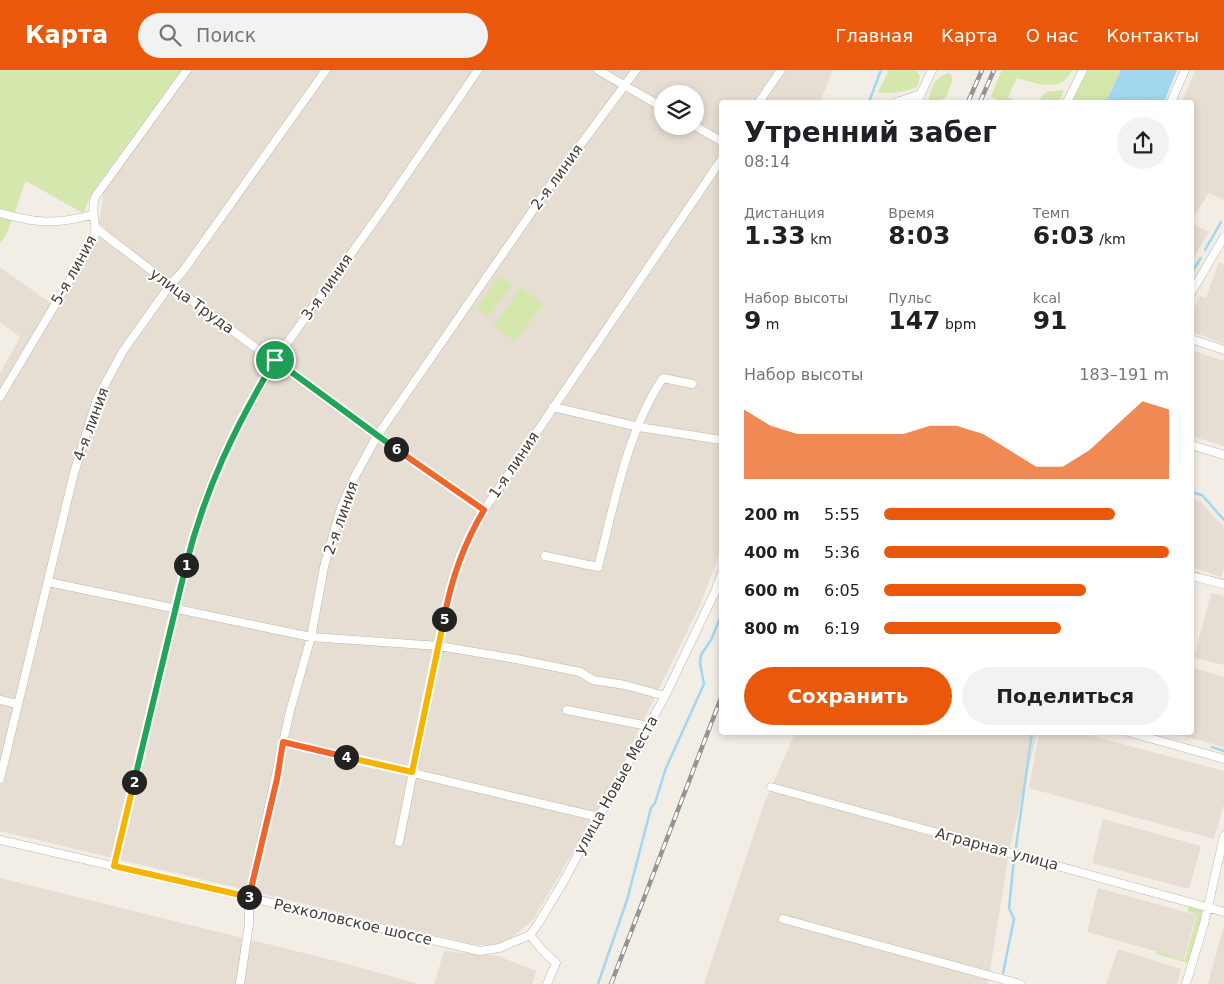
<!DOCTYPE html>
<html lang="ru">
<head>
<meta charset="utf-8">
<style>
	:root { --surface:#fff; --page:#f2f2f2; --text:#202124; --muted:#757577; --accent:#ea580c }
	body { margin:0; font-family:"DejaVu Sans",sans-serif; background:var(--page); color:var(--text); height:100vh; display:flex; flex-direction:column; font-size:19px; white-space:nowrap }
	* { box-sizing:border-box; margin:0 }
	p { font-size:16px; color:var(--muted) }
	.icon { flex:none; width:28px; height:28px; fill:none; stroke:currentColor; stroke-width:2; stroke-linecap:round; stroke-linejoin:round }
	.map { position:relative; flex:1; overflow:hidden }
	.side { position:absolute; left:719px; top:30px; width:475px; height:635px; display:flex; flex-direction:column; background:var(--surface); border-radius:5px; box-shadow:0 2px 8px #0003 }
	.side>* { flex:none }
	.tools { position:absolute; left:654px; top:15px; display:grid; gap:10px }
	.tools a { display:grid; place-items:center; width:50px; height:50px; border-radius:50%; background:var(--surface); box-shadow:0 2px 8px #0003; font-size:25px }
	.pin { position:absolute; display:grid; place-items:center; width:42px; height:42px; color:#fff; margin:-21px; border:2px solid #fff; border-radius:50%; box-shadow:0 1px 5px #0007 }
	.km { position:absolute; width:25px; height:25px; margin:-12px; border-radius:50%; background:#222; color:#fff; font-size:14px; line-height:25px; text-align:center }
	.round { display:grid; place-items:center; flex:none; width:52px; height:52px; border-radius:26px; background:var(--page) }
	.summary { display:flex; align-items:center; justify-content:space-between; height:85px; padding:0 25px }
	h1 { font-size:28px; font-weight:600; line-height:38px }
	.metrics { display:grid; grid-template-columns:repeat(3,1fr); gap:8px; height:85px; padding:5px 25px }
	.metrics div { display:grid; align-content:center }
	.metrics b { font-size:25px; font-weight:600 }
	.metrics small { font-size:14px; font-weight:400 }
	.metrics p { font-size:14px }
	.chart { height:140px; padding:10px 25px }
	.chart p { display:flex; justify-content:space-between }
	.chart svg { width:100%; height:90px; margin-top:5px; fill:var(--accent); opacity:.7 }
	.button { display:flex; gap:10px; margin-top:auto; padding:10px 25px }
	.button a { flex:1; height:58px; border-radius:30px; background:var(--accent); color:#fff; font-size:20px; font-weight:600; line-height:58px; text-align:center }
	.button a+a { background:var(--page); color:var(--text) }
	ul { padding:0 25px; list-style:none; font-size:16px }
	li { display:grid; grid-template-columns:80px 60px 1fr; align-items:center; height:38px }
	li i { height:12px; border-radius:6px; background:var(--accent) }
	header { display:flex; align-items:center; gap:30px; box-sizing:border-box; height:70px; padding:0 25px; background:var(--accent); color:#fff }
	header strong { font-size:24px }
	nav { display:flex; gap:28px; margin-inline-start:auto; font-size:18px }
	.search { width:350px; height:45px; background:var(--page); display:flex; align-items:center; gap:12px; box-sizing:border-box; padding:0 18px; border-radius:28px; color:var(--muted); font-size:19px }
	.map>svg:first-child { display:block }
	.residential { fill:#e6ded3; fill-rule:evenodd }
	.green { fill:#d4e7ad }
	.water { fill:#a1d8ef }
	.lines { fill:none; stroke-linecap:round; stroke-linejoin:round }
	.stream { stroke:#a1d8ef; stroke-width:2.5 }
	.minor-casing { stroke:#c0b6aa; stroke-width:9 }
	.minor { stroke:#fff; stroke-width:8 }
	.rail-casing { stroke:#949494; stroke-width:4.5 }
	.rail { stroke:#fff; stroke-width:2.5; stroke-dasharray:8; stroke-linecap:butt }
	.split-1-casing { stroke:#fff; stroke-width:10 }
	.split-2-casing { stroke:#fff; stroke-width:10 }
	.split-3-casing { stroke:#fff; stroke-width:10 }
	.split-4-casing { stroke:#fff; stroke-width:10 }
	.split-5-casing { stroke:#fff; stroke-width:10 }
	.split-6-casing { stroke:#fff; stroke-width:10 }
	.split-7-casing { stroke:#fff; stroke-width:10 }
	.split-1 { stroke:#22a559; stroke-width:6 }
	.split-2 { stroke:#22a559; stroke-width:6 }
	.split-3 { stroke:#f5b400; stroke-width:6 }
	.split-4 { stroke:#f0652b; stroke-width:6 }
	.split-5 { stroke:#f5b400; stroke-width:6 }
	.split-6 { stroke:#f0652b; stroke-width:6 }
	.split-7 { stroke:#22a559; stroke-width:6 }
	.labels { text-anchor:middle; stroke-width:4; stroke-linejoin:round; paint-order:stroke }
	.street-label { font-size:15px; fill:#443c35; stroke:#fff }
</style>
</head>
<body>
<header>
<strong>Карта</strong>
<div class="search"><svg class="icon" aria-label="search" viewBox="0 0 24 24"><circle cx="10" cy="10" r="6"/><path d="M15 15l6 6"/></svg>Поиск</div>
<nav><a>Главная</a><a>Карта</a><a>О нас</a><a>Контакты</a></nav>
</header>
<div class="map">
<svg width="1224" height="914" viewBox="0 0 1224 914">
	<rect width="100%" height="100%" fill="#f2ede5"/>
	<path class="residential" d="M193 0H833L820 32H721V479L700 535 610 719 533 850 511 868 498 875H476L0 761V304L20 267 0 252V197L56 237 106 159 99 154 104 118ZM662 24H695V56H662Z
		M1195 0H1224V130L1209 123 1191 151V32H1182Z
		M1191 153 1209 162 1191 193Z
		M1219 192 1224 194V274L1191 261V244L1200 226 1206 228Z
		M1191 280 1224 291V376L1191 366Z
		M1191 428 1201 432 1224 457V498L1221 507 1191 497Z
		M1211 523 1224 526V595L1194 588Z
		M1191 597 1224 607V677L1172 663 1191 662Z
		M795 663H1037L1009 782 988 914H704L764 734Z
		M1039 663H1081L1224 701V734L1214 769 1029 718Z
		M1103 749 1201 776 1189 819 1092 793Z
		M0 808 332 890 419 914H0Z
		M1098 818 1196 845 1184 889 1087 862Z
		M1224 855V914H1208L1210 906Z
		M1118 879 1181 899 1177 914H1106Z
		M444 881 498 886 536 901 532 914H434Z"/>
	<path class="green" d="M0 0H182L93 121 83 143 26 111 7 163 0 174Z
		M889 0H916L920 7 917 17C909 21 886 25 878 22Z
		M1002 0H1072C1062 24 1036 13 1017 8L1008 27 1019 32H1001L991 26Z
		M1086 0H1121L1106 32H1071Z
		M950 3 953 10 946 27 938 32 929 31C930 17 936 5 950 3Z
		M1064 20 1059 32H1038L1046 22Z
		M500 206 512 215 488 247 476 239Z
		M521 218 543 234 515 272 493 256Z
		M1189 835 1204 839 1192 890 1188 893 1156 884 1157 881 1185 890 1197 845 1187 841Z"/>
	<path class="water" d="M1121 0H1177L1164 32H1106Z"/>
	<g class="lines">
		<path class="stream" d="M869 32 881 0
			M1205 180 1221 152
			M1191 203 1201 188
			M1191 422 1202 425 1224 450
			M1191 502 1199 504
			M1212 677 1224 681
			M1016 777 1032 662
			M1003 903 1014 849 1009 838 1014 789
			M598 914 627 830 651 738 655 733 666 698 704 614 700 593 701 585 711 570 721 546"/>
		<defs>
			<path id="minor" d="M598 0 662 37
				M759 32 781 0
				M897 32 921 24
				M917 32 932 0
				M1067 32 1083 0
				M1171 32 1185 0
				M695 56 721 71
				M0 143C38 153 53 155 92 145
				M97 159C223 256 353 349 484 440
				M1191 223 1224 167
				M1191 269 1224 280
				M0 327 93 171C100 154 89 148 95 127L187 0
				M553 337 639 357 721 370
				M1191 375 1224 385
				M545 486 598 497C614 435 627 361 663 308L692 314
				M1191 506 1224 514
				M48 512 311 567 439 576 516 589 580 602 593 610 625 615 665 626
				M0 630 17 634
				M567 640 648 656
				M1128 662 1224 689
				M283 672 598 747
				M0 709 74 403 97 329 123 281 170 215 183 201 326 0
				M771 717 1224 842
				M0 770 480 881 499 878 530 865 538 854 562 814 665 626 715 522 721 505
				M399 772 450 518 460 485 484 440 721 90
				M114 796 190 481 205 430 224 383 275 290 383 139 478 0
				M783 849 1020 914
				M530 865 543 881 556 893 547 914
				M240 914 249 854V827L290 641 311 567 324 497 341 438 354 408 377 366 544 124 636 0
				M1186 914 1204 854 1224 766"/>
		</defs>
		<use href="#minor" class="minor-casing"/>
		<use href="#minor" class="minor"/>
		<defs>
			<path id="rail" d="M968 32 982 0
				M980 32 994 0
				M611 914 721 628"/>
		</defs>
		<use href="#rail" class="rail-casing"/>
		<use href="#rail" class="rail"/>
	</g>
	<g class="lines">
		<defs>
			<path id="split-1" d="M186 495C205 419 235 357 275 290"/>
			<path id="split-2" d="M134 712 186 495"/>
			<path id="split-3" d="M134 712 114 796 249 827"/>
			<path id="split-4" d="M249 827 277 709 283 672 346 687"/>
			<path id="split-5" d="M346 687 412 702 444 549"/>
			<path id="split-6" d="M396 379 484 440C463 475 451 509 444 549"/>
			<path id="split-7" d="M275 290 396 379"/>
		</defs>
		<use href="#split-1" class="split-1-casing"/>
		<use href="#split-2" class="split-2-casing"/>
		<use href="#split-3" class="split-3-casing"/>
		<use href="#split-4" class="split-4-casing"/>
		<use href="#split-5" class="split-5-casing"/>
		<use href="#split-6" class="split-6-casing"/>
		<use href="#split-7" class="split-7-casing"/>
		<use href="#split-1" class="split-1"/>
		<use href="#split-2" class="split-2"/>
		<use href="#split-3" class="split-3"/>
		<use href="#split-4" class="split-4"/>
		<use href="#split-5" class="split-5"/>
		<use href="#split-6" class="split-6"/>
		<use href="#split-7" class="split-7"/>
	</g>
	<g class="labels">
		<g class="street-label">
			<text transform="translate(557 107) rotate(-54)" y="5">2-я линия</text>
			<text transform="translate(74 200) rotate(-61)" y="5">5-я линия</text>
			<text transform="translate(327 217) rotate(-55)" y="5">3-я линия</text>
			<text transform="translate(192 231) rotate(36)" y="5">улица Труда</text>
			<text transform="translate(91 354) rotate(-70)" y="5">4-я линия</text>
			<text transform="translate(514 395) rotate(-56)" y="5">1-я линия</text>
			<text transform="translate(341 448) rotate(-71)" y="5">2-я линия</text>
			<text transform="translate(616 715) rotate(-61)" y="5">улица Новые Места</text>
			<text transform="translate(997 779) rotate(15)" y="5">Аграрная улица</text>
			<text transform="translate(353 852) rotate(13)" y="5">Рехколовское шоссе</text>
		</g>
	</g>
</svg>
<div class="tools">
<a><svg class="icon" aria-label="layers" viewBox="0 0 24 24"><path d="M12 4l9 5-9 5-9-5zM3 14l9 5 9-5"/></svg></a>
</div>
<div class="pin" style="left:275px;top:290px;background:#1e9e55"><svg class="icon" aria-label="arrive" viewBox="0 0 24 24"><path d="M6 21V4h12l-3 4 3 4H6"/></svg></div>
<b class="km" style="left:186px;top:495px">1</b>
<b class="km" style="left:134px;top:712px">2</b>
<b class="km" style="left:249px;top:827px">3</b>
<b class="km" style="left:346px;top:687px">4</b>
<b class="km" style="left:444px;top:549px">5</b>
<b class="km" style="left:396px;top:379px">6</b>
<section class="side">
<div class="summary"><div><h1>Утренний забег</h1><p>08:14</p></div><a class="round"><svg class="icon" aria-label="share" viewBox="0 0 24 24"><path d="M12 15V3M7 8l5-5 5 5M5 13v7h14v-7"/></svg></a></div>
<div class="metrics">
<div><p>Дистанция</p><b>1.33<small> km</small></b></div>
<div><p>Время</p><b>8:03</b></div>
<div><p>Темп</p><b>6:03<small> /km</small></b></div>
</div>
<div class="metrics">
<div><p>Набор высоты</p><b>9<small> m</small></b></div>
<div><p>Пульс</p><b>147<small> bpm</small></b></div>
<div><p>kcal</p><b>91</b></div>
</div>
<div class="chart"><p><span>Набор высоты</span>183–191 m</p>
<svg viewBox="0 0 160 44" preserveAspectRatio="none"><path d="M0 44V10L10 18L20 22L30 22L40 22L50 22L60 22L70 18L80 18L90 22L100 30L110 38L120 38L130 30L140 18L150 6L160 10V44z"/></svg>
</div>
<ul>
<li><b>200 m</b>5:55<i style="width:81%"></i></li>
<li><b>400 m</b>5:36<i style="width:100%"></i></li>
<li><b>600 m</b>6:05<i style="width:71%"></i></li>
<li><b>800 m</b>6:19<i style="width:62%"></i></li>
</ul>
<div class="button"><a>Сохранить</a><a>Поделиться</a></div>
</section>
</div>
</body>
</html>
